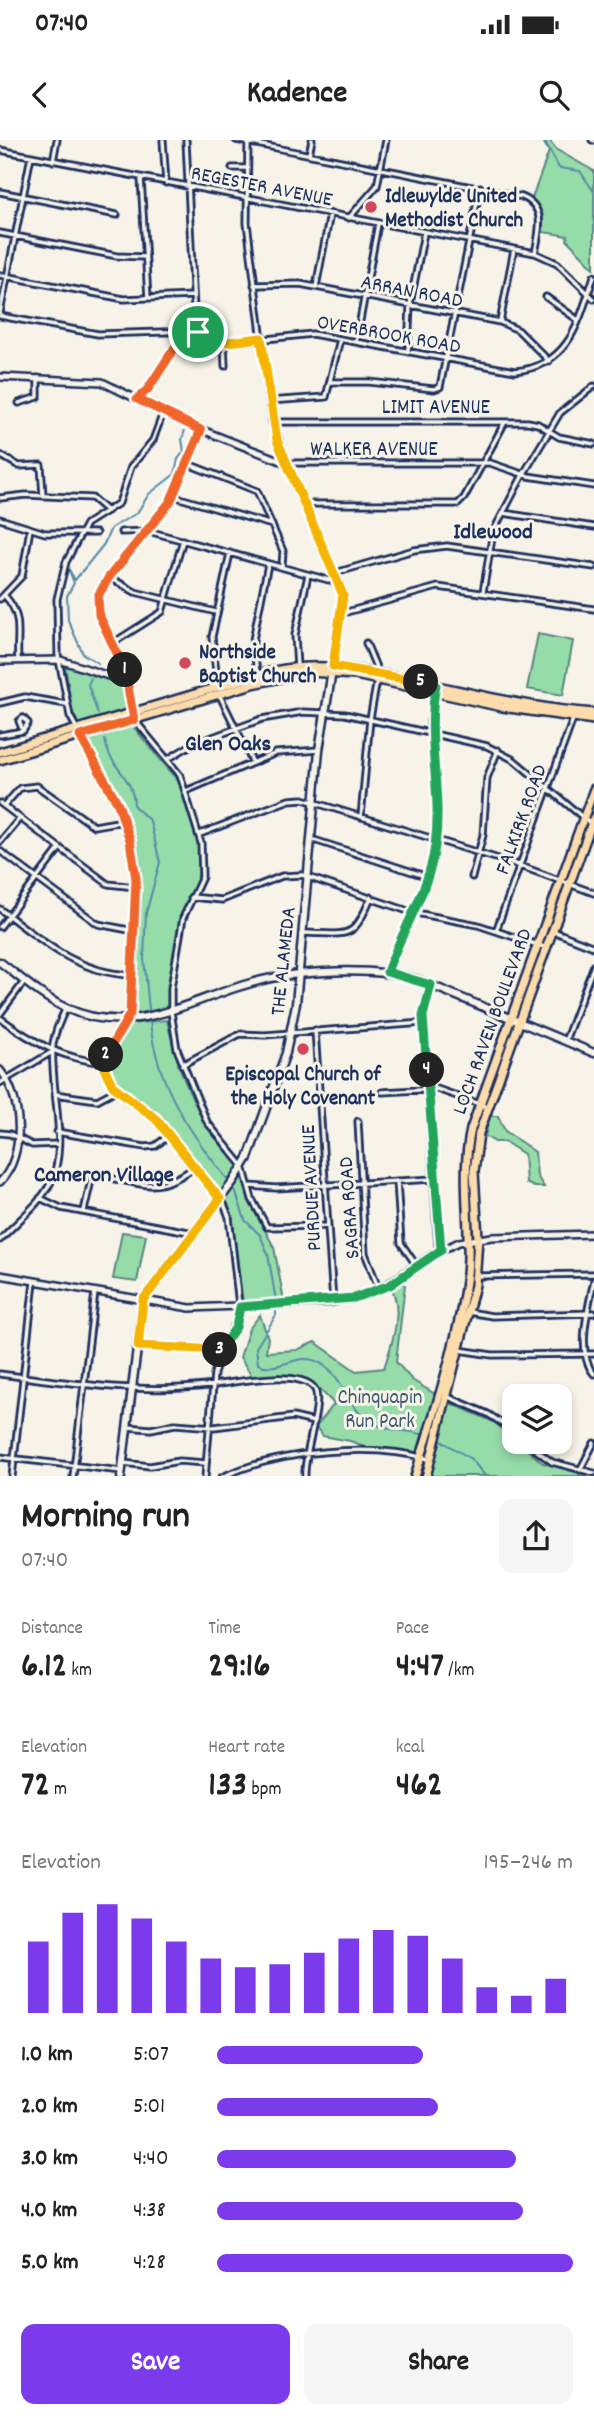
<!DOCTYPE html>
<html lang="en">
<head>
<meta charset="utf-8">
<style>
	:root { --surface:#fff; --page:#f6f6f6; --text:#222; --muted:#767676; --accent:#7c3aed }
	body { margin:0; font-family:Dekko,sans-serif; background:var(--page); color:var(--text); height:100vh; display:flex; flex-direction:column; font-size:26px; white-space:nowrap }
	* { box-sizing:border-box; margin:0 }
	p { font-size:23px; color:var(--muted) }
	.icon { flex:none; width:38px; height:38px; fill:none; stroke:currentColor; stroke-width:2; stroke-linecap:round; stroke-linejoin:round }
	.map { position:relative; height:1336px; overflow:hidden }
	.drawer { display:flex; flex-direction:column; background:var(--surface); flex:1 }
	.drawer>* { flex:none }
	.tools { position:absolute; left:502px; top:1244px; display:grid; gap:14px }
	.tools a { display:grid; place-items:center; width:70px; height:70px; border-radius:14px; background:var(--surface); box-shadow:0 4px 10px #0003; font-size:35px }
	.pin { position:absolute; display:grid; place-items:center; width:60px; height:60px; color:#fff; margin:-30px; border:4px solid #fff; border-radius:50%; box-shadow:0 2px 7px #0007 }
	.km { position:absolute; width:35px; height:35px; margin:-18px; border-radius:50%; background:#222; color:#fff; font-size:19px; line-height:35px; text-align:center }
	.round { display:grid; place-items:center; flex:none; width:74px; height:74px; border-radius:14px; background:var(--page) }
	.overview { display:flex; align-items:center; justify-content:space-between; height:119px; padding:0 21px }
	h1 { font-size:38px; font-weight:700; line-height:52px }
	.stats { display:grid; grid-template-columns:repeat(3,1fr); gap:10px; height:119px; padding:7px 21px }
	.stats div { display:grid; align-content:center }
	.stats b { font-size:35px; font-weight:700 }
	.stats small { font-size:19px; font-weight:400 }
	.stats p { font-size:19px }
	.chart { height:196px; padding:14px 21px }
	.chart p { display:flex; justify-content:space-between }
	.chart svg { width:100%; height:126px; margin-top:7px; stroke:var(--accent); stroke-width:6 }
	.primary-button { display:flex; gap:14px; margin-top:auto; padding:14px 21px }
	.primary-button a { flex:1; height:80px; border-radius:14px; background:var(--accent); color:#fff; font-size:28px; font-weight:700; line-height:80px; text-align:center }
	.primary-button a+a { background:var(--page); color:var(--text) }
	ul { padding:0 21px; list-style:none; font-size:23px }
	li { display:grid; grid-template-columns:112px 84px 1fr; align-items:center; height:52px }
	li i { height:18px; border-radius:9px; background:var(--accent) }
	.status { display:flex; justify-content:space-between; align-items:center; height:49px; padding:0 35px; background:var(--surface); direction:ltr }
	.status svg { height:19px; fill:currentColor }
	header { display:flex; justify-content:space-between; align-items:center; height:91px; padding:0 21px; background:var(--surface); font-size:32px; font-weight:700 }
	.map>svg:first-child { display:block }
	.green { fill:#96dca9; stroke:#588684; stroke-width:2 }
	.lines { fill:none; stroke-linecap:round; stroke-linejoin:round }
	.stream { stroke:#558aaa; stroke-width:2 }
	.minor-casing { stroke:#1b2f5e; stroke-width:9 }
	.tertiary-casing { stroke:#1b2f5e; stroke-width:10 }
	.secondary-casing { stroke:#1b2f5e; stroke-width:11 }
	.primary-casing { stroke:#1b2f5e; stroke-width:12 }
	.minor { stroke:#f7f3e8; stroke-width:3.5 }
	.tertiary { stroke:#f7f3e8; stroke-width:5 }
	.secondary { stroke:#f7f3e8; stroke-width:6 }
	.primary { stroke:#fddcac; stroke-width:7 }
	.split-1-casing { stroke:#fff; stroke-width:14 }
	.split-2-casing { stroke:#fff; stroke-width:14 }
	.split-3-casing { stroke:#fff; stroke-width:14 }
	.split-4-casing { stroke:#fff; stroke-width:14 }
	.split-5-casing { stroke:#fff; stroke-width:14 }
	.split-6-casing { stroke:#fff; stroke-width:14 }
	.split-1 { stroke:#f0652b; stroke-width:9 }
	.split-2 { stroke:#f0652b; stroke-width:9 }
	.split-3 { stroke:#f5b400; stroke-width:9 }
	.split-4 { stroke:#22a559; stroke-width:9 }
	.split-5 { stroke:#22a559; stroke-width:9 }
	.split-6 { stroke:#f5b400; stroke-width:9 }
	.poi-dot { fill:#d1495b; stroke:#f7f3e8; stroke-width:2.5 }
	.labels { text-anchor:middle; stroke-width:6; stroke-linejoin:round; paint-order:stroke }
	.street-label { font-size:21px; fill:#1b2f5e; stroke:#f7f3e8 }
	.poi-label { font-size:21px; font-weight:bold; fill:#1b2f5e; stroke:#f7f3e8; text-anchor:start }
	.park-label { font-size:21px; fill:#3a5a71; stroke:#f7f3e8 }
	.neighbourhood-label { font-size:23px; font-weight:bold; fill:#1b2f5e; stroke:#f7f3e8 }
</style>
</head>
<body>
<div class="status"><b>07:40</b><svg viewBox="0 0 49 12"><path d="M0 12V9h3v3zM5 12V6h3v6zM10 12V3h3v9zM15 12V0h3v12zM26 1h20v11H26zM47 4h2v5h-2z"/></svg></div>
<header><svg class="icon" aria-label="back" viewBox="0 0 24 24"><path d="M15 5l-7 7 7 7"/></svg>Kadence<svg class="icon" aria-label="search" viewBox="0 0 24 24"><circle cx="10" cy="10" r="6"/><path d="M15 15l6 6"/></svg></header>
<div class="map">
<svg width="594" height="1337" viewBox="0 0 594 1337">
	<rect width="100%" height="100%" fill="#f7f3e8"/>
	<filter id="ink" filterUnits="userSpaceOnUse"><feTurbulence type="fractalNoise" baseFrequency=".0143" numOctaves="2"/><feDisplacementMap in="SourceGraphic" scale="14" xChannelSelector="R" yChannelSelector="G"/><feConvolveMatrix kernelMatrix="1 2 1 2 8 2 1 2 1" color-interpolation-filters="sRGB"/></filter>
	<g filter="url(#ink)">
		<path class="green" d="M542 0H549L557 10 594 31V128L567 100 568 96 543 92V75L532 58 549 11Z
			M538 494 573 501 563 555 527 549Z
			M65 525 125 546 127 570 79 585 72 571Z
			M131 584 179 642 200 711 198 739 179 785 168 871 134 875C136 819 147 756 134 701 125 664 103 632 86 598Z
			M167 880C180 941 197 978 239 1025L219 1054C196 1024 174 987 143 964 130 954 113 950 109 932 104 914 120 899 129 884Z
			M490 976H498L505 991 535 1012 537 1036 544 1047H534L526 1043 524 1014 505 1002H495L485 996Z
			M244 1034 250 1063 274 1107 284 1161 243 1164 232 1076 224 1061Z
			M122 1092 146 1095 137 1142 113 1139Z
			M402 1143 405 1145 396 1222 412 1240 450 1263 494 1282 543 1323 589 1336H429L432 1318 398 1310 373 1309 350 1301 323 1296 316 1287 334 1264C303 1230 297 1236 253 1238L240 1217 249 1189 260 1175 268 1198 266 1212 297 1210 315 1202 356 1231 384 1228C392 1204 403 1173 392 1149Z"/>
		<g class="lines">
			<path class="stream" d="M544 0 559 28 580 31 594 52
				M98 523 83 514 68 480 67 456 74 443 68 428 75 440 104 404 111 388 137 373 149 354 175 334 178 319 184 312 182 299 186 287
				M92 535 88 545 98 574
				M105 600C108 627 134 635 134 666L150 681 160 722 146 773 144 818 149 870
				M150 882C157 945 189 992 228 1040
				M235 1050 245 1080 260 1095 268 1114 276 1161
				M276 1167V1175L256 1208 258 1224C280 1234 298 1210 320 1223 345 1236 347 1270 372 1283 387 1291 409 1290 425 1295
				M440 1300 471 1319 486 1337"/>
			<defs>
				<path id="minor" d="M163 0 166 43
					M186 0 195 191
					M236 0 522 57C547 67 539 92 535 113
					M248 0 247 83 272 279
					M592 0 594 1
					M0 10 535 113 557 123 594 159
					M309 14 312 0
					M53 21 57 0
					M232 28H247
					M141 38 148 158
					M0 52 117 75
					M349 78 377 46 386 0
					M0 93 117 116 145 117
					M0 135 124 159 193 156
					M254 145 300 144 500 182 518 190 549 221
					M316 147 330 74
					M546 157 578 180
					M0 173 31 16
					M0 176 98 194 194 191 226 201 240 202 312 194 515 231C570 226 579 181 594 136
					M500 182 514 109
					M224 201 225 226
					M356 202 378 84
					M408 212 410 165 424 93
					M331 242H369L434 249 440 247 480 47
					M137 259 148 249 185 193
					M269 261 326 257 340 199
					M19 263 38 257V238
					M163 273 153 300 131 327 119 363 86 384 66 422 57 459 58 515 70 576 118 664 134 719 136 747 130 874 107 912 105 931 113 946 146 969 166 989 224 1064 229 1077 240 1174 221 1210 214 1234 205 1337
					M272 282H528L538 284 559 297 594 304
					M0 315 19 326 41 325 43 356
					M286 323H490L528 336 594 346
					M188 324 257 351 283 411 282 426
					M173 356 272 385
					M0 358 26 355 92 358 107 371
					M305 364H458L464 358 505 282
					M503 373 594 387
					M0 379 45 393H96
					M121 392 148 391 336 442
					M335 433 414 410 447 406 594 427
					M109 437 135 452 216 472
					M483 452 493 392 523 335 560 273 594 246
					M5 456C24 477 16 494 18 519
					M0 459 22 436 30 389
					M343 473 438 447 594 469
					M113 503 162 472 183 400
					M366 503 378 532
					M297 527 295 495 308 435
					M257 533 253 500 268 424
					M218 548 212 497 230 413
					M220 556 253 623
					M0 563 25 557 66 564
					M132 571 125 530 99 476 98 456 109 437 170 362 201 290
					M134 579 180 635 201 703 202 737 183 778 171 848V872L177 909 207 982 243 1026 252 1059 267 1087 328 1086
					M0 595 23 591 28 583 23 578 19 581 23 591
					M168 619 191 605 262 579 303 572 345 574 487 606 514 620 592 685
					M186 651 276 613 319 610
					M0 663 108 744 136 747
					M4 666 20 648 37 646 94 686 123 681
					M361 677 370 579 377 540
					M200 694 289 660 303 659 515 724 594 753
					M311 699 428 737
					M0 702 20 678
					M0 711 98 784 134 791
					M472 737 483 695 487 638 498 610
					M191 757 222 760 282 736 302 735 411 772 478 785 547 808
					M0 769C42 801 77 833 131 835
					M0 787 60 708
					M496 791 573 579
					M553 791 594 807
					M304 793C349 794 353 801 371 757
					M387 832 426 742 435 710 438 653 430 582 435 551
					M431 845 425 862 423 883 438 1106 441 1110
					M0 874 24 842
					M0 878C34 903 63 919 105 923
					M315 890 333 1162
					M565 901 594 825
					M182 925 240 894 265 895 423 883
					M0 943 52 912
					M382 952 437 949 488 967
					M55 954 97 960 116 950
					M358 981 365 1113 379 1150
					M57 992 145 1007 155 1006 170 995
					M0 993 10 994 32 1005 58 1004
					M397 1041 401 1103 416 1125
					M249 1046 276 1048 434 1039
					M40 1058 61 1068 194 1093
					M84 1071 92 1036C140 1039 150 1059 195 1027
					M0 1100C16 1082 39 1065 50 1044 70 1006 49 946 53 904 55 891 60 880 66 868
					M476 1136 594 1134
					M594 1140C589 1166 575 1212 594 1234
					M469 1172 492 1176 594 1173
					M138 1206 221 1210
					M459 1210 492 1215 594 1214
					M0 1234C72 1243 142 1255 214 1245 237 1242 298 1229 314 1248 324 1261 303 1314 305 1337
					M446 1256 488 1274 514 1291
					M127 1287 151 1289 175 1284 214 1287 293 1277 314 1282
					M525 1302 552 1322 594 1333
					M0 1317 122 1331
					M123 1323 150 1326 179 1321 206 1323
					M580 1330 594 1303
					M12 1337 34 1142
					M73 1337 95 1152
					M222 1337C278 1311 370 1302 429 1319"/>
				<path id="tertiary" d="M0 237 102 242 187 284 286 323
					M272 279 286 323 343 455 333 526
					M0 521 60 520 127 542
					M0 930C23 958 26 1016 0 1042
					M0 1135 190 1168 333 1162 379 1150 433 1114 459 1102 492 1097 594 1094"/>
				<path id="secondary" d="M0 822C21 838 42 857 66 868 133 899 189 860 251 843 296 830 377 826 421 841L594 913
					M121 1337 143 1160 233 1042 248 1018 286 913 296 864 319 610 332 531"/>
				<path id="primary" d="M0 612 265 533C319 519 366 531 419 542 477 554 535 569 594 573
					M0 620 253 544 309 532 355 535 502 567 594 580
					M415 1337C434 1272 459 1200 467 1134 472 1085 460 1037 471 989L594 649
					M426 1337 475 1145 478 1098 474 1032 479 993 594 677"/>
			</defs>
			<use href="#minor" class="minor-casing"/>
			<use href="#tertiary" class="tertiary-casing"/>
			<use href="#secondary" class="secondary-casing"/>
			<use href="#primary" class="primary-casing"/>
			<use href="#minor" class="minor"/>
			<use href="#tertiary" class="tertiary"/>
			<use href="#secondary" class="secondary"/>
			<use href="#primary" class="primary"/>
		</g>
	</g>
	<g class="lines" filter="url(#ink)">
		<defs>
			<path id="split-1" d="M125 530 99 475 98 456 109 437 170 362 201 290 137 259 148 249 183 195 186 192H198"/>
			<path id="split-2" d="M106 915 130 874 136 739 130 700 118 664 80 596 134 580 125 530"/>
			<path id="split-3" d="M106 915 105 930 113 946 156 979 220 1059 143 1160 138 1206 220 1210"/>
			<path id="split-4" d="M220 1210 236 1187 240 1167 354 1158 390 1145 441 1110 427 930"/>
			<path id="split-5" d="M421 542 436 545C425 601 443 650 435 706 429 751 402 790 387 832L431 845 423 876 427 930"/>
			<path id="split-6" d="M198 192 229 202 261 198 277 300 343 455 333 526 421 542"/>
		</defs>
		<use href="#split-1" class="split-1-casing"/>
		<use href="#split-2" class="split-2-casing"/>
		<use href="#split-3" class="split-3-casing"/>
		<use href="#split-4" class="split-4-casing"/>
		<use href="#split-5" class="split-5-casing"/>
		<use href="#split-6" class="split-6-casing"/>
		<use href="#split-1" class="split-1"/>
		<use href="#split-2" class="split-2"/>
		<use href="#split-3" class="split-3"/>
		<use href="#split-4" class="split-4"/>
		<use href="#split-5" class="split-5"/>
		<use href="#split-6" class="split-6"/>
	</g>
	<g class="poi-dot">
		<circle cx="371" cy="67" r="7"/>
		<circle cx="185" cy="523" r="7"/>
		<circle cx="303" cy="909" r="7"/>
	</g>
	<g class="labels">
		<g class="street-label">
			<text transform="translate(262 45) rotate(11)" y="7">REGESTER AVENUE</text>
			<text transform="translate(412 150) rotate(11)" y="7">ARRAN ROAD</text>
			<text transform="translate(389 193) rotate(10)" y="7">OVERBROOK ROAD</text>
			<text x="436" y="273">LIMIT AVENUE</text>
			<text x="374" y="315">WALKER AVENUE</text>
			<text transform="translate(520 679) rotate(-70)" y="7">FALKIRK ROAD</text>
			<text transform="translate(282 821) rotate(-84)" y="7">THE ALAMEDA</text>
			<text transform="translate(491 881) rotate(-70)" y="7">LOCH RAVEN BOULEVARD</text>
			<text transform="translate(310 1048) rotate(-93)" y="7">PURDUE AVENUE</text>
			<text transform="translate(348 1068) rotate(-94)" y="7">SAGRA ROAD</text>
		</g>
		<g class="poi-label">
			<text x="385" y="62">Idlewylde United<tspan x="385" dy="24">Methodist Church</tspan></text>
			<text x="199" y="518">Northside<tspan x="199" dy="24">Baptist Church</tspan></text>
			<text x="303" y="940" text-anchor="middle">Episcopal Church of<tspan x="303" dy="24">the Holy Covenant</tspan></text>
		</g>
		<g class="park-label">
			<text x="380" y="1263">Chinquapin<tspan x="380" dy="24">Run Park</tspan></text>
		</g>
		<g class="neighbourhood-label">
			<text x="493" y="398">Idlewood</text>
			<text x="228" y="610">Glen Oaks</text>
			<text x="104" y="1041">Cameron Village</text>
		</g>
	</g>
</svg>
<div class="tools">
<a><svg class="icon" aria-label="layers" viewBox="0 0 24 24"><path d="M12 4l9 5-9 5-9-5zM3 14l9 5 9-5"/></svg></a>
</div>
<div class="pin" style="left:198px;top:192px;background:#1e9e55"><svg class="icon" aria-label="arrive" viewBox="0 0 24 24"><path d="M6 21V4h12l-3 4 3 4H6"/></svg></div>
<b class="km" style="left:125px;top:530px">1</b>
<b class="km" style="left:106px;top:915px">2</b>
<b class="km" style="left:220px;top:1210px">3</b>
<b class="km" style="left:427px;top:930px">4</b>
<b class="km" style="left:421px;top:542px">5</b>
</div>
<section class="drawer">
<div class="overview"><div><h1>Morning run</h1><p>07:40</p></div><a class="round"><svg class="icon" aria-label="share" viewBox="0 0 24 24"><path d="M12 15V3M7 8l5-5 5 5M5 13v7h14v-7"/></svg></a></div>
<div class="stats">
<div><p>Distance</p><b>6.12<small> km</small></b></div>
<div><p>Time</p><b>29:16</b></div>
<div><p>Pace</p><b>4:47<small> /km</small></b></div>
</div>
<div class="stats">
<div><p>Elevation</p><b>72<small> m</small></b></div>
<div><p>Heart rate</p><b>133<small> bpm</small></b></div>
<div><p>kcal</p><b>462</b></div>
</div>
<div class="chart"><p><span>Elevation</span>195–246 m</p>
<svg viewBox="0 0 160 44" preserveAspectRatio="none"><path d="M5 44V19M15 44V9M25 44V6M35 44V11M45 44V19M55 44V25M65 44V28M75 44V27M85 44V23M95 44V18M105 44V15M115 44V17M125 44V25M135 44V35M145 44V38M155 44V32"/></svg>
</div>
<ul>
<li><b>1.0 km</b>5:07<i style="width:58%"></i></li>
<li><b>2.0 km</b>5:01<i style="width:62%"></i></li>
<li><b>3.0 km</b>4:40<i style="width:84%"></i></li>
<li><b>4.0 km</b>4:38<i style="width:86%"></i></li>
<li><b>5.0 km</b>4:28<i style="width:100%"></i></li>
</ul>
<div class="primary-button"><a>Save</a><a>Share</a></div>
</section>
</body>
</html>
